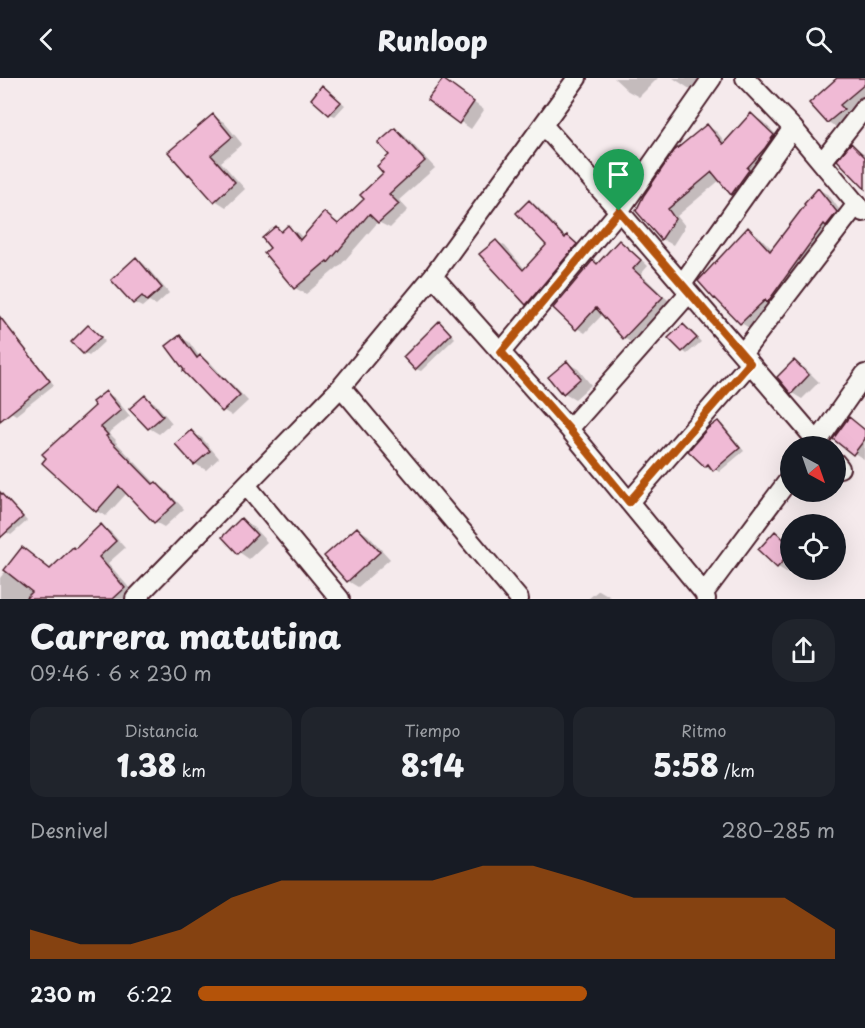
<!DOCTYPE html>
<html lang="es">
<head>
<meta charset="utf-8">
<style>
	:root { --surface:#171b24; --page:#20242c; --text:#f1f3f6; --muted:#9ea1a6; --accent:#b45309 }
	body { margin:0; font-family:"Playpen Sans",sans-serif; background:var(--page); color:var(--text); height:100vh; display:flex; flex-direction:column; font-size:22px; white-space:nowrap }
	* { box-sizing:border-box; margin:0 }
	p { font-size:20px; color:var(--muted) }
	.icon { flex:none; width:33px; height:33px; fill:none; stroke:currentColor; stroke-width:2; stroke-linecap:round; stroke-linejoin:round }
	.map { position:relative; height:521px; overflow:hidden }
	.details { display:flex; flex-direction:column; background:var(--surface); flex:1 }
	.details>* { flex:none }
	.needle { width:39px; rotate:140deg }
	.buttons { position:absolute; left:780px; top:358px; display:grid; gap:12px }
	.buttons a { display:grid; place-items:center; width:66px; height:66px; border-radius:50%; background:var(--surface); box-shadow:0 6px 24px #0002; font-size:30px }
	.pin { position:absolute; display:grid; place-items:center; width:51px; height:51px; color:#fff; margin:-62px -26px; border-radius:50% 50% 50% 0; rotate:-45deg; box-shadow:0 0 6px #0007 }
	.pin .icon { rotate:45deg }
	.round { display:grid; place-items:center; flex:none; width:63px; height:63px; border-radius:24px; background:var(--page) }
	.head { display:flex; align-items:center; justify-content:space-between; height:102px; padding:0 30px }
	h1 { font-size:33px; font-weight:800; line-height:45px }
	.metrics { display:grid; grid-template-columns:repeat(3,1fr); gap:9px; height:102px; padding:6px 30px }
	.metrics div { display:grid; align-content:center; border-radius:15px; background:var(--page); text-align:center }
	.metrics b { font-size:30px; font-weight:800 }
	.metrics small { font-size:16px; font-weight:400 }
	.metrics p { font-size:16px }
	.chart { height:168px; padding:12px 30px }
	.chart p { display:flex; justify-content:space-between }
	.chart svg { width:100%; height:108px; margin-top:6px; fill:var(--accent); opacity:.7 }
	ul { padding:0 30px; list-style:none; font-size:20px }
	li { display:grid; grid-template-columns:96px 72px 1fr; align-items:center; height:45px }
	li i { height:15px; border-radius:8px; background:var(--accent) }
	header { display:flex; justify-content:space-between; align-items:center; height:78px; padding:0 30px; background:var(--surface); font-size:27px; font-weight:800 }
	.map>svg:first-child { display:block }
	.shadow { fill:#0003 }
	.building { fill:#f0bad5; stroke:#4a1f2b; stroke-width:1.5 }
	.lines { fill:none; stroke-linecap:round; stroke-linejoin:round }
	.street-casing { stroke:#4a1f2b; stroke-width:22 }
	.street { stroke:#f6f6f2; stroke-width:18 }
	.route-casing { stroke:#fff; stroke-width:12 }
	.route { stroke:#b45309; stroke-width:8 }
</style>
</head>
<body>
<header><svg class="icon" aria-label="back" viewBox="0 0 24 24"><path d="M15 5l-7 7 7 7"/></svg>Runloop<svg class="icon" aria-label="search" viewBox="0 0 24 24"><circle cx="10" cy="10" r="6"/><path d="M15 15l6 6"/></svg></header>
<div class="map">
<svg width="865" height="521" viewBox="0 0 865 521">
	<rect width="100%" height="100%" fill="#f5eaec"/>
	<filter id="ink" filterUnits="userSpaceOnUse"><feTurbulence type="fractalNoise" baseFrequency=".0167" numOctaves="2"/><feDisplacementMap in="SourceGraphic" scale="12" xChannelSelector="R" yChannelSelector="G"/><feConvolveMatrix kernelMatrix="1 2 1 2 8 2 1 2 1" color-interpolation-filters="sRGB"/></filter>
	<g filter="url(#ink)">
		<path class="shadow" d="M614 0H658L639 19 628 13Z
			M673 0H702L693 13Z
			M839 0H865V17L848 32 852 36 836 49 828 44Z
			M453 9 484 32 471 51 429 22Z
			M327 12 345 27 335 38 330 36Z
			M751 37 762 43 784 64 742 122 732 116 720 102 677 138 685 148 673 167 662 161 638 133 707 48 717 54 726 65Z
			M213 38 224 44 242 66 221 84 245 111 226 129 215 122 193 98Z
			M395 52 405 58 435 90 399 122 408 132 390 150 378 144 339 189H338L306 216 295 210 276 150 283 154 288 149 298 155 303 160 324 136 340 146 367 122 385 95 391 78Z
			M852 67 865 76V109Z
			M819 112 829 117 846 141 751 251 741 245 748 151 758 157 773 172Z
			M530 124 538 129 567 160 568 159 576 164 585 172 535 231 527 226 496 163 505 168 525 191 548 167Z
			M619 164 627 168 648 188 641 196 670 224 632 265 624 260 603 236 585 255 577 250 593 184 598 187Z
			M136 181 144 186 169 215 156 227 149 223 142 229 134 225Z
			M439 245 444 248 455 260 421 293 416 291Z
			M683 248 688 250 701 264 687 276 683 273Z
			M93 252 105 263 89 278 84 275 73 264Z
			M180 259 189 264 199 278 210 284 227 303 233 307 248 323 232 338 223 332Z
			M27 276 32 279 54 307 16 337 11 334 0 323V303Z
			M795 284 805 290 819 304 802 321 792 315Z
			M567 285 578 291 591 307 575 321 561 313Z
			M106 315 115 320 130 338 109 355 116 362 115 363 155 405 165 411 184 431 164 449 155 444 127 415 106 438 96 433 97 328Z
			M145 319 155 325 172 345 159 356 149 350Z
			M850 341 865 351 864 381 854 375Z
			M718 344 723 347 744 373 719 394 712 389 710 391 706 388Z
			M191 354 202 360 219 380 206 392 195 386Z
			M7 424 12 427 27 443 11 457 6 454 0 447V431Z
			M242 442 252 448 267 464 249 481 239 474Z
			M101 448 111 454 125 470 108 485 137 519 136 521H0V500L22 471 51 492 76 472Z
			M357 450 368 457 390 481 358 509 348 503Z
			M775 455 790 465 791 492 788 495 778 489Z
			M599 512 609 518 611 521H588Z"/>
		<path class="building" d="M837 0H865V6L840 27 844 31 827 45 809 25Z
			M443 1 474 24 459 46 427 22Z
			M322 7 341 24 329 37 311 21Z
			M751 35 774 57 765 70 747 90 749 92 731 117 712 94 668 131 675 141 661 162 636 133 644 117 674 73 707 46 723 66Z
			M213 36 232 59 211 77 235 104 214 124 189 96 188 97 168 74Z
			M395 50 425 83 389 116 399 126 378 145 369 136 328 185 327 183 294 211 264 175 270 170 262 160 276 148 281 154 288 147 300 162 324 134 338 146 364 121 360 117 383 95 377 88 389 77 378 65Z
			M851 65 865 79V111L837 82Z
			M818 110 837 134 826 148 824 146 767 225 765 222 740 246 715 220 714 221 698 203 748 149 770 173 805 127 804 126Z
			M529 122 565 160 567 157 577 166 526 227 479 176 496 162 523 192 546 167 516 135Z
			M619 162 641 182 633 191 663 219 623 261 596 230 576 252 553 230 593 182 597 186Z
			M136 179 162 210 147 223 142 218 133 226 111 202Z
			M0 239 50 303 0 343Z
			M439 243 451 256 415 292 403 279Z
			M683 246 697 260 682 274 668 260Z
			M88 247 101 259 83 276 71 264Z
			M180 257 197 280 200 277 223 301 224 300 240 317 222 334 183 293 184 292 166 268Z
			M794 282 809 297 791 316 777 299Z
			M567 283 581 300 563 316 561 313 560 314 548 299Z
			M106 313 121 332 101 349 108 357 106 358 153 406 156 404 176 425 154 445 119 408 96 434 42 385 46 380 42 376 95 328 92 324Z
			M145 317 163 338 148 351 129 331Z
			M849 339 865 352V361L853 377 833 361Z
			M718 343 740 370 713 393 708 386 705 389 688 373 707 351Z
			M191 352 210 373 194 387 175 366Z
			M0 414 23 439 0 460Z
			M241 440 257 457 238 476 222 459Z
			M101 446 116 463 99 479 125 510 113 521H25L32 514 4 492 22 469 50 491 73 469 75 471Z
			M357 449 380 474 347 504 324 478Z
			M775 453 790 467V475L777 490 758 472Z"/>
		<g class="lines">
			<defs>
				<path id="street" d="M745 0 793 50 863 134
					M543 47 619 133 822 369
					M822 84 865 29
					M433 198 569 351 704 515 706 521
					M501 274 619 133 712 0
					M341 309 519 521
					M569 351 689 215 682 206 793 50
					M814 369 865 296
					M836 385 840 390
					M246 407 340 521
					M629 424 750 285 742 276 857 126
					M704 515 790 400
					M135 521 341 309 433 198 577 0"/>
			</defs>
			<use href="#street" class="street-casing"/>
			<use href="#street" class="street"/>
		</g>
	</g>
	<g class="lines" filter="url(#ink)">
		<defs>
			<path id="route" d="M619 133 750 285 629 424 569 351 501 274Z"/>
		</defs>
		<use href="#route" class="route-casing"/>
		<use href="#route" class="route"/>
	</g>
</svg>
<div class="buttons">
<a><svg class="needle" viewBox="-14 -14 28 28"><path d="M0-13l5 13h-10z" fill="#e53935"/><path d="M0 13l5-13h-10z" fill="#9ea1a6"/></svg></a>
<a><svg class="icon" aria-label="locate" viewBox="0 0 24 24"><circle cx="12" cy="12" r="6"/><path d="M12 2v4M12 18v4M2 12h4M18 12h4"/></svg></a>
</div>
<div class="pin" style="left:619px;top:133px;background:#1e9e55"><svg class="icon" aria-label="arrive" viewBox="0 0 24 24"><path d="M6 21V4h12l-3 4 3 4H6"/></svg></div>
</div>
<section class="details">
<div class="head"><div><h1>Carrera matutina</h1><p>09:46 · 6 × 230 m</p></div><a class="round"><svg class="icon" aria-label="share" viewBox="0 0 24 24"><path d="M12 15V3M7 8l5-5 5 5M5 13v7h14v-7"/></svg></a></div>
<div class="metrics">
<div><p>Distancia</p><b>1.38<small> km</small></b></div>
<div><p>Tiempo</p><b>8:14</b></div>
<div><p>Ritmo</p><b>5:58<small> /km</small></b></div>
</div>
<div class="chart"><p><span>Desnivel</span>280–285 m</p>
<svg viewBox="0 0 160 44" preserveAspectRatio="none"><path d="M0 44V32L10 38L20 38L30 32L40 19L50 12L60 12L70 12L80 12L90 6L100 6L110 12L120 19L130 19L140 19L150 19L160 32V44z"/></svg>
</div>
<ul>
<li><b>230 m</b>6:22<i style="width:61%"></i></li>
</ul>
</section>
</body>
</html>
